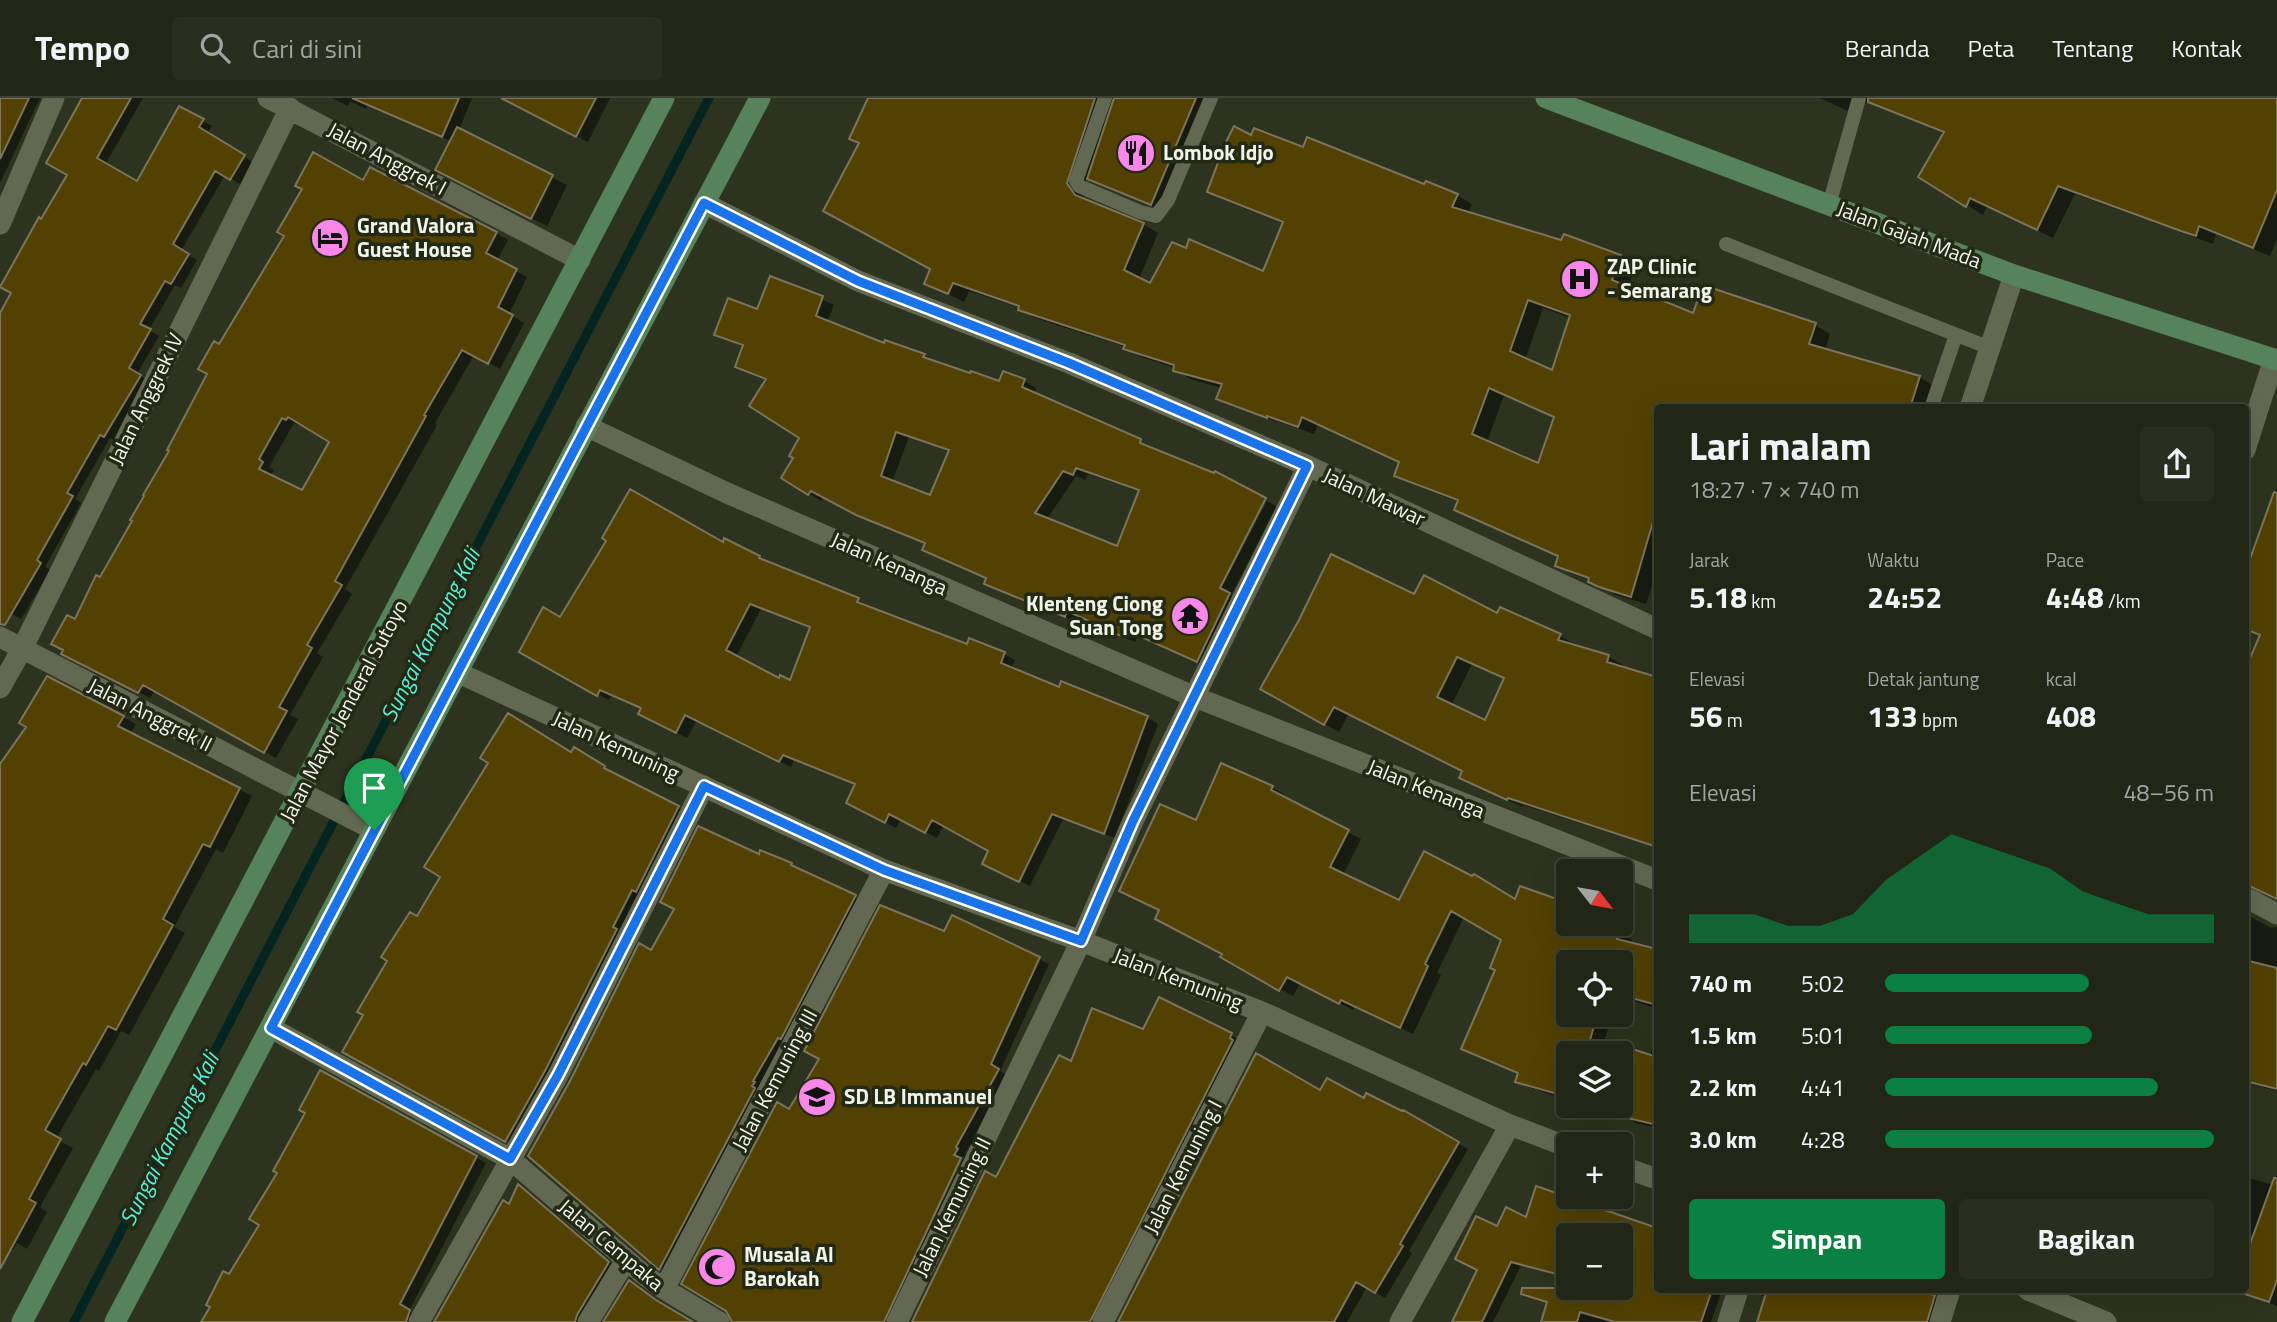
<!DOCTYPE html>
<html lang="id">
<head>
<meta charset="utf-8">
<style>
	:root { --surface:#212616; --page:#292e1f; --text:#f1f3f6; --muted:#a2a5a1; --line:#3e4335; --accent:#0b8043 }
	body { margin:0; font-family:"Titillium Web",sans-serif; background:var(--page); color:var(--text); height:100vh; display:flex; flex-direction:column; font-size:26px; white-space:nowrap }
	* { box-sizing:border-box; margin:0 }
	p { font-size:23px; color:var(--muted) }
	.icon { flex:none; width:38px; height:38px; fill:none; stroke:currentColor; stroke-width:2; stroke-linecap:round; stroke-linejoin:round }
	.map { position:relative; flex:1; overflow:hidden }
	.side { position:absolute; left:1654px; top:306px; width:595px; height:889px; display:flex; flex-direction:column; background:var(--surface); border-radius:7px; box-shadow:0 7px 28px #0002,0 0 0 2px var(--line) }
	.side>* { flex:none }
	.needle { width:46px; rotate:121deg }
	.controls { position:absolute; left:1556px; top:761px; display:grid; gap:14px }
	.controls a { display:grid; place-items:center; width:77px; height:77px; border-radius:7px; background:var(--surface); box-shadow:0 7px 28px #0002,0 0 0 2px var(--line); font-size:35px }
	.pin { position:absolute; display:grid; place-items:center; width:60px; height:60px; color:#fff; margin:-72px -30px; border-radius:50% 50% 50% 0; rotate:-45deg; box-shadow:0 0 7px #0007 }
	.pin .icon { rotate:45deg }
	.round { display:grid; place-items:center; flex:none; width:74px; height:74px; border-radius:7px; background:var(--page) }
	.head { display:flex; align-items:center; justify-content:space-between; height:119px; padding:0 35px }
	h1 { font-size:38px; font-weight:700; line-height:52px }
	.figures { display:grid; grid-template-columns:repeat(3,1fr); gap:10px; height:119px; padding:7px 35px }
	.figures div { display:grid; align-content:center }
	.figures b { font-size:30px; font-weight:700 }
	.figures small { font-size:19px; font-weight:400 }
	.figures p { font-size:19px }
	.chart { height:196px; padding:14px 35px }
	.chart p { display:flex; justify-content:space-between }
	.chart svg { width:100%; height:126px; margin-top:7px; fill:var(--accent); opacity:.7 }
	.cta { display:flex; gap:14px; margin-top:auto; padding:14px 35px }
	.cta a { flex:1; height:80px; border-radius:7px; background:var(--accent); color:#fff; font-size:28px; font-weight:700; line-height:80px; text-align:center }
	.cta a+a { background:var(--page); color:var(--text) }
	ul { padding:0 35px; list-style:none; font-size:23px }
	li { display:grid; grid-template-columns:112px 84px 1fr; align-items:center; height:52px }
	li i { height:18px; border-radius:9px; background:var(--accent) }
	header { display:flex; align-items:center; gap:42px; box-sizing:border-box; height:98px; padding:0 35px; background:var(--surface); border-bottom:2px solid var(--line) }
	header strong { font-size:33px }
	nav { display:flex; gap:38px; margin-inline-start:auto; font-size:24px }
	.search { width:490px; height:63px; background:var(--page); display:flex; align-items:center; gap:18px; box-sizing:border-box; padding:0 24px; border-radius:7px; color:var(--muted); font-size:26px }
	.map>svg:first-child { display:block }
	.shadow { fill:#0007; fill-rule:evenodd }
	.lines { fill:none; stroke-linecap:round; stroke-linejoin:round }
	.stream { stroke:#032420; stroke-width:9 }
	.building { fill:#524100; stroke:#7c745d; stroke-width:2; fill-rule:evenodd }
	.lane { stroke:#626953; stroke-width:14 }
	.street { stroke:#626953; stroke-width:21 }
	.secondary { stroke:#56835b; stroke-width:21 }
	.route-casing { stroke:#fff; stroke-width:14 }
	.route { stroke:#1a73e8; stroke-width:9 }
	.labels { text-anchor:middle; stroke-width:7; stroke-linejoin:round; paint-order:stroke }
	.poi-label { font-size:21px; font-weight:bold; fill:#f0f5e8; stroke:#232915; text-anchor:start }
	.street-label { font-size:21px; fill:#f0f5e8; stroke:#232915 }
	.water-label { font-size:23px; font-style:italic; fill:#5aedd8; stroke:#232915 }
</style>
</head>
<body>
<header>
<strong>Tempo</strong>
<div class="search"><svg class="icon" aria-label="search" viewBox="0 0 24 24"><circle cx="10" cy="10" r="6"/><path d="M15 15l6 6"/></svg>Cari di sini</div>
<nav><a>Beranda</a><a>Peta</a><a>Tentang</a><a>Kontak</a></nav>
</header>
<div class="map">
<svg width="2277" height="1224" viewBox="0 0 2277 1224">
	<rect width="100%" height="100%" fill="#2c331e"/>
	<path class="shadow" d="M0 0H40L0 85Z
		M85 0H143L105 67 138 85 180 10 212 28 207 36 253 64 240 86 225 77 181 153 197 162 181 190 175 187 149 232 159 238 137 276 149 283 114 342 110 340 75 401 81 405 45 469 50 472 21 521 0 509V219L14 195 42 123 69 76Z
		M332 0H370L366 11 350 3 348 8Z
		M392 0H472L459 32 567 87 547 128 453 80 452 44 397 19Z
		M503 0H610L588 44Z
		M870 0H1117L1111 5 1105 24 1108 25 1117 0H1215L1167 114 1104 89 1087 79 1081 94 1088 104 1143 126 1158 135 1139 181 1151 187 1264 175 1284 126 1224 102 1209 93 1252 39 1304 52 1457 97 1472 106 1468 116 1563 145 1620 158 1636 167 1628 189 1694 217 1815 227 1830 236 1825 252 1919 279 1934 288 1928 310H1657V482L1654 481 1646 506 1616 497 1590 482 1572 476 1557 467 1560 459 1471 420 1456 411 1459 404 1412 386 1396 378 1401 365 1318 326 1314 336 1234 309 1218 300 1222 290 1190 281 1175 270 1141 259 1126 249 1035 220 1020 210 969 193 964 204 926 185 933 171 861 46ZM1543 210 1571 220 1553 274 1525 262ZM1504 297 1556 320 1539 368 1487 344Z
		M1820 0H2277V141L2270 158 2216 136 2213 146 2075 96 2053 140 1987 108 1983 117 1920 79 1945 36 1886 12 1870 2 1868 5 1857 0 1850 14Z
		M364 84 496 135 508 142 497 163 527 179 509 216 524 225 500 271 474 257 435 325 437 327 345 491 352 496 317 555 323 559 290 617 298 621 276 660 155 592 150 600 75 562 76 524 171 352 210 275 219 248ZM300 324 332 343 302 394 270 378 274 372 269 369 294 325 298 327Z
		M771 180 834 207 827 224 922 268 926 259 936 264 1000 285 1024 283 1036 290 1034 296 1152 350 1214 497 1217 498 1267 403 1277 409 1231 497 1241 503 1209 569 1138 538 1135 544 1079 519 1077 524 998 492 988 481 924 452 927 446 870 423 823 399 821 403 783 379 795 360 801 340 768 282 737 268 744 249 716 236 758 213ZM909 339 951 354 931 400 892 384ZM1088 376 1141 394 1118 451 1047 421 1076 378 1085 382Z
		M2276 393H2277V800L2256 791 2245 798V591L2261 538 2245 533V480Z
		M725 443 770 465 858 502 869 508 868 510 968 548 1004 556 1015 562 1011 571 1060 592 1147 619 1158 626 1115 740 1063 721 1030 788 995 771 991 753 944 726 937 740 901 721 896 730 859 710 857 687 794 662 791 669 697 622 687 640 651 622 643 611 612 597 609 602 521 553 561 521 723 446ZM761 511 811 530 790 584 780 583 736 559Z
		M1415 498 1498 517 1560 538 1574 546 1573 549 1609 559 1623 567 1622 571 1657 581V757L1652 754 1653 749 1523 707 1522 709 1461 679 1463 673 1349 615 1339 634 1262 591ZM1472 566 1506 581 1486 625 1451 608Z
		M48 580 136 626 130 636 252 698 223 755 216 751 174 829 185 835 129 937 121 933 99 973 96 971 56 1041 73 1050 40 1109 47 1114 27 1151 17 1145 13 1152 0 1145V669L28 628Z
		M575 652 616 677 690 716 518 1049 344 953 418 820Z
		M1221 667 1272 689 1285 697 1284 701 1361 741 1343 777 1399 804H1516L1568 807V826H1584L1619 835 1632 842 1631 846 1657 853V910L1620 900V864H1568V917H1612L1604 944 1650 958 1657 934V1030L1636 1025 1624 1017V1014L1604 1008H1620V956H1568V1002L1531 990 1518 983 1520 976 1463 950 1497 872 1503 842 1464 819 1437 875 1441 877 1413 936 1355 908 1353 912 1300 885 1293 898 1222 859 1224 856 1197 724Z
		M760 758 791 767 866 805 671 1176 660 1170 530 1057 652 854Z
		M2245 812 2249 818 2271 830 2277 829V993L2248 985 2245 994Z
		M953 819 1049 866 1000 973 1008 978 965 1056 967 1058 895 1224H884L964 1059H960L880 1224H734L790 1013 945 835Z
		M1144 933 1231 937 1241 943 1101 1224H914L997 1081 1072 965Z
		M321 974 486 1065 409 1213 419 1220 418 1224H203L261 1126 279 1074 307 1015Z
		M1321 994 1364 1002 1403 1014 1468 1051 1409 1153 1412 1155 1385 1200 1367 1189 1347 1224H1120Z
		M2245 1079 2277 1088V1208L2238 1192H2245Z
		M519 1088 529 1094 618 1171 586 1224H436L510 1108Z
		M1537 1091 1657 1132V1192H1722L1711 1224H1543L1560 1167 1529 1151 1493 1224H1459L1498 1131 1527 1121ZM1568 1138H1620V1190H1568Z
		M1761 1192H1905L1934 1199 1946 1206 1941 1224H1756L1765 1199 1760 1196Z"/>
	<g class="lines">
		<path class="stream" d="M74 1224 709 0"/>
	</g>
	<path class="building" d="M0 0H29L0 61Z
		M82 0H131L97 60 137 83 179 8 204 21 199 29 245 57 230 82 215 73 173 146 189 156 171 186 165 183 140 226 151 231 129 270 141 277 104 339 100 337 67 395 73 398 37 462 41 465 5 527 0 526V215L11 195 0 189 39 119 41 121 67 77 46 65Z
		M352 0H459L442 39Z
		M501 0H596L576 39Z
		M868 0H1095L1067 85 1075 97 1144 125 1124 172 1150 185 1172 144 1186 150 1189 141 1263 173 1283 124 1207 94 1225 46 1234 28 1251 37 1254 30 1303 49 1307 39 1424 86 1426 83 1458 96 1452 109 1561 142 1564 136 1621 157 1612 182 1693 215 1703 187 1816 225 1809 246 1920 278 1910 310H1657V410L1631 499 1599 489 1588 484 1589 480 1555 468 1558 458 1454 412 1458 402 1394 378 1399 364 1302 319 1298 329 1267 318V320L1216 301 1222 286 1173 273 1174 267 1123 251 1125 247 1018 212 1019 208 953 185 948 196 924 186 930 171 823 113 859 45 849 41ZM1528 202 1570 217 1552 272 1510 253ZM1489 290 1554 319 1538 365 1472 336Z
		M1114 0H1196L1151 107 1087 81Z
		M1868 0H2277V92L2253 150 2199 128 2196 138 2181 133 2058 88 2037 132 1970 100 1966 109 1918 79 1944 34 1868 4Z
		M457 29 553 77 531 121 435 72Z
		M313 54 363 82 370 69 497 134 486 155 517 171 498 209 513 217 488 266 462 252 424 317 426 318 335 483 342 487 307 547 312 550 279 609 287 613 264 655 143 587 138 595 61 556 63 552 51 546 67 517 75 521 96 477 100 479 132 423 130 422 144 398 143 397 169 353 167 352 207 276 198 271 214 243 219 246 284 138 277 134 302 91 295 88ZM288 319 329 344 302 392 259 371 263 364 259 361 282 320 286 322Z
		M770 178 823 198 816 218 884 245 885 242 925 256 923 259 970 275 971 273 999 283 1003 273 1025 281 1022 289 1141 341 1140 345 1214 375 1215 373 1266 400 1220 490 1230 495 1197 564 1126 532 1123 539 1067 513 1065 519 984 486 986 480 922 452 925 445 856 417 811 393 808 397 781 380 793 360 789 358 799 340 749 308 766 281 735 269 743 247 714 237 728 200 757 211ZM896 334 949 352 930 397 881 378ZM1076 370 1139 392 1117 448 1035 415 1063 373 1073 377Z
		M630 391 723 444 724 440 760 458 759 460 859 500 857 504 967 546 969 540 1005 554 1001 565 1059 589 1061 583 1148 618 1104 736 1052 716 1019 784 982 766 988 753 932 722 925 735 889 716 885 725 846 705 855 686 783 657 779 664 685 617 676 635 638 616 641 610 600 592 597 598 519 554 543 509 560 519 606 443 602 440ZM750 506 810 529 790 582 780 577 779 580 726 552Z
		M2274 394 2277 395V801L2245 786V572L2260 537 2245 531V475Z
		M1331 456 1414 496 1424 477 1497 515 1500 509 1561 536 1558 542 1609 557 1607 564 1657 579V749L1508 700 1507 702 1459 680 1462 673 1334 609 1324 627 1260 591 1299 522ZM1457 559 1504 580 1485 622 1437 599Z
		M47 578 124 618 118 628 240 690 210 749 203 746 163 821 173 827 116 932 108 928 86 967 83 965 45 1032 61 1041 29 1101 36 1105 0 1171V666L26 629 19 625Z
		M508 615 571 654 574 649 605 668 604 670 679 708 636 794 632 792 613 829 617 831 546 971 505 1044 342 954 363 917 357 914 387 863 381 859 410 814 417 818 440 779 424 769 488 665 480 660Z
		M1221 665 1273 688 1271 692 1349 732 1330 769 1399 802 1424 753 1472 778 1474 776 1515 801 1520 788 1568 805V826H1591L1619 833 1617 841 1657 851V907L1620 897 1628 864H1568V917L1595 925 1586 956H1568V999L1515 984 1518 975 1461 951 1495 872 1490 870 1501 842 1451 813 1425 866 1428 868 1400 930 1341 902 1339 906 1287 879 1279 893 1220 859 1222 856 1155 821 1159 812 1119 793 1160 706 1196 722Z
		M698 728 759 756 760 752 792 765 791 767 856 797 781 941 778 940 753 983 755 984 752 988 755 990 659 1172 528 1058 570 983 639 845 651 852 674 811 660 804Z
		M880 807 944 833 952 817 1040 859 991 966 999 971 956 1049 958 1051 954 1057 961 1060 884 1224H732L726 1213 681 1186 777 1004 789 1011 819 961 804 953Z
		M2245 862 2277 870V991L2245 983Z
		M1159 899 1232 935 1230 940 1233 942 1090 1224H912L985 1073 996 1079 1059 957 1071 963 1092 910 1143 931Z
		M1620 947 1657 959V1027L1623 1019 1620 1011Z
		M1256 955 1320 992 1327 980 1364 1000 1366 995 1402 1013 1403 1012 1459 1044 1400 1146 1403 1148 1375 1195 1356 1184 1334 1224H1118Z
		M320 972 477 1058 400 1206 410 1212 406 1224H201L210 1209 206 1207 223 1173 229 1176 259 1127 249 1121 277 1075 273 1073 305 1015 299 1012Z
		M2274 1080H2277V1182L2269 1204 2245 1196V1160Z
		M518 1086 609 1164 577 1217 575 1224H434L503 1102 509 1106Z
		M1536 1088 1657 1130V1192H1712L1701 1224H1615L1580 1214 1577 1224H1541L1547 1204 1521 1196 1522 1190H1620V1138H1568V1179L1511 1164 1482 1224H1452L1477 1172 1455 1161 1476 1118 1497 1128 1506 1109 1526 1119Z
		M629 1182 656 1202 693 1224H603Z
		M1767 1192H1913L1935 1197 1927 1224H1757Z"/>
	<g class="lines">
		<path class="lane" d="M1105 0 1076 83 1079 88 1140 114 1156 118 1168 102 1211 0
			M1829 107 1859 0
			M1726 146 1990 250
			M1931 310 1956 237"/>
		<path class="street" d="M268 0 580 162
			M704 105 858 183 1069 265 1308 368 1657 531
			M0 126 54 0
			M1970 310 2014 177
			M586 328 727 395 1195 599 1657 782
			M2245 352 2274 261
			M0 539 374 732
			M459 575 884 772 1081 843 1262 914 1510 1027 1568 1049
			M0 590 22 551 290 10
			M2245 799 2277 816
			M271 930 510 1061 643 1176 664 1191 719 1224
			M1620 1068 1657 1081
			M664 1191 884 772
			M2028 1192 2106 1224
			M419 1224 558 977 704 688
			M588 1224 626 1162
			M897 1224 1081 843 1133 723 1308 368
			M1103 1224 1262 914
			M1400 1224 1510 1027
			M1728 1224 1738 1192
			M1940 1224 1950 1192"/>
		<path class="secondary" d="M1546 0 2014 177 2277 262
			M22 1224 664 0
			M115 1224 760 0"/>
	</g>
	<g class="lines">
		<defs>
			<path id="route" d="M704 105 858 183 1069 265 1307 368 1133 723 1081 843 884 772 704 688 558 977 510 1061 271 930Z"/>
		</defs>
		<use href="#route" class="route-casing"/>
		<use href="#route" class="route"/>
	</g>
	<defs>
		<symbol id="restaurant-disc" viewBox="-11 -11 22 22"><circle r="9.5" fill="#f987e8" stroke="#232915"/><path d="M-5-6h1v4h1v-4h1v4h1v-4h1v5L-1.5 .5V6h-2V.5L-5-1ZM5-6V6H3V1.5H1.5Q1.5-4 5-6Z" fill="#111"/></symbol>
		<symbol id="hotel-disc" viewBox="-11 -11 22 22"><circle r="9.5" fill="#f987e8" stroke="#232915"/><path d="M-6-4.5h1.5V1H6V5H4.5V3h-9V5H-6ZM-4 0a1.8 1.8 0 1 1 3.6 0ZM.5 0V-2.5h3Q6-2.5 6 0Z" fill="#111"/></symbol>
		<symbol id="hospital-disc" viewBox="-11 -11 22 22"><circle r="9.5" fill="#f987e8" stroke="#232915"/><path d="M-5-5h3v3.5h4V-5h3V5h-3V1.5h-4V5h-3Z" fill="#111"/></symbol>
		<symbol id="temple-disc" viewBox="-11 -11 22 22"><circle r="9.5" fill="#f987e8" stroke="#232915"/><path d="M0-6L5-2H3V0L6.5 2.5H4V6H1.5V3h-3V6H-4V2.5H-6.5L-3 0V-2H-5Z" fill="#111"/></symbol>
		<symbol id="school-disc" viewBox="-11 -11 22 22"><circle r="9.5" fill="#f987e8" stroke="#232915"/><path d="M0-5L7-2L0 1L-7-2ZM-4 1L0 2.5L4 1V4Q0 6-4 4Z" fill="#111"/></symbol>
		<symbol id="mosque-disc" viewBox="-11 -11 22 22"><circle r="9.5" fill="#f987e8" stroke="#232915"/><path d="M3.5-4.9A6 6 0 1 0 3.5 4.9A5 5 0 1 1 3.5-4.9Z" fill="#111"/></symbol>
	</defs>
	<g fill-rule="evenodd">
		<use href="#restaurant-disc" x="1114" y="33" width="44" height="44"/>
		<use href="#hotel-disc" x="308" y="118" width="44" height="44"/>
		<use href="#hospital-disc" x="1558" y="159" width="44" height="44"/>
		<use href="#temple-disc" x="1168" y="496" width="44" height="44"/>
		<use href="#school-disc" x="795" y="977" width="44" height="44"/>
		<use href="#mosque-disc" x="695" y="1147" width="44" height="44"/>
	</g>
	<g class="labels">
		<g class="poi-label">
			<text x="1163" y="62">Lombok Idjo</text>
			<text x="357" y="135">Grand Valora<tspan x="357" dy="24">Guest House</tspan></text>
			<text x="1607" y="176">ZAP Clinic<tspan x="1607" dy="24">- Semarang</tspan></text>
			<text x="1163" y="513" text-anchor="end">Klenteng Ciong<tspan x="1163" dy="24">Suan Tong</tspan></text>
			<text x="844" y="1006">SD LB Immanuel</text>
			<text x="744" y="1164">Musala Al<tspan x="744" dy="24">Barokah</tspan></text>
		</g>
		<g class="street-label">
			<text transform="translate(387 61) rotate(28)" y="7">Jalan Anggrek I</text>
			<text transform="translate(1909 137) rotate(21)" y="7">Jalan Gajah Mada</text>
			<text transform="translate(146 301) rotate(-64)" y="7">Jalan Anggrek IV</text>
			<text transform="translate(1374 399) rotate(25)" y="7">Jalan Mawar</text>
			<text transform="translate(889 466) rotate(24)" y="7">Jalan Kenanga</text>
			<text transform="translate(344 613) rotate(-62)" y="7">Jalan Mayor Jenderal Sutoyo</text>
			<text transform="translate(150 617) rotate(27)" y="7">Jalan Anggrek II</text>
			<text transform="translate(616 648) rotate(25)" y="7">Jalan Kemuning</text>
			<text transform="translate(1426 691) rotate(22)" y="7">Jalan Kenanga</text>
			<text transform="translate(1178 881) rotate(21)" y="7">Jalan Kemuning</text>
			<text transform="translate(775 982) rotate(-62)" y="7">Jalan Kemuning III</text>
			<text transform="translate(1183 1069) rotate(-63)" y="7">Jalan Kemuning I</text>
			<text transform="translate(952 1109) rotate(-64)" y="7">Jalan Kemuning II</text>
			<text transform="translate(611 1147) rotate(40)" y="7">Jalan Cempaka</text>
		</g>
		<g class="water-label">
			<text transform="translate(430 537) rotate(-63)" y="8">Sungai Kampung Kali</text>
			<text transform="translate(169 1041) rotate(-63)" y="8">Sungai Kampung Kali</text>
		</g>
	</g>
</svg>
<div class="controls">
<a><svg class="needle" viewBox="-14 -14 28 28"><path d="M0-13l5 13h-10z" fill="#e53935"/><path d="M0 13l5-13h-10z" fill="#a2a5a1"/></svg></a>
<a><svg class="icon" aria-label="locate" viewBox="0 0 24 24"><circle cx="12" cy="12" r="6"/><path d="M12 2v4M12 18v4M2 12h4M18 12h4"/></svg></a>
<a><svg class="icon" aria-label="layers" viewBox="0 0 24 24"><path d="M12 4l9 5-9 5-9-5zM3 14l9 5 9-5"/></svg></a>
<a>+</a>
<a>−</a>
</div>
<div class="pin" style="left:374px;top:732px;background:#1e9e55"><svg class="icon" aria-label="arrive" viewBox="0 0 24 24"><path d="M6 21V4h12l-3 4 3 4H6"/></svg></div>
<section class="side">
<div class="head"><div><h1>Lari malam</h1><p>18:27 · 7 × 740 m</p></div><a class="round"><svg class="icon" aria-label="share" viewBox="0 0 24 24"><path d="M12 15V3M7 8l5-5 5 5M5 13v7h14v-7"/></svg></a></div>
<div class="figures">
<div><p>Jarak</p><b>5.18<small> km</small></b></div>
<div><p>Waktu</p><b>24:52</b></div>
<div><p>Pace</p><b>4:48<small> /km</small></b></div>
</div>
<div class="figures">
<div><p>Elevasi</p><b>56<small> m</small></b></div>
<div><p>Detak jantung</p><b>133<small> bpm</small></b></div>
<div><p>kcal</p><b>408</b></div>
</div>
<div class="chart"><p><span>Elevasi</span>48–56 m</p>
<svg viewBox="0 0 160 44" preserveAspectRatio="none"><path d="M0 44V34L10 34L20 34L30 38L40 38L50 34L60 22L70 14L80 6L90 10L100 14L110 18L120 26L130 30L140 34L150 34L160 34V44z"/></svg>
</div>
<ul>
<li><b>740 m</b>5:02<i style="width:62%"></i></li>
<li><b>1.5 km</b>5:01<i style="width:63%"></i></li>
<li><b>2.2 km</b>4:41<i style="width:83%"></i></li>
<li><b>3.0 km</b>4:28<i style="width:100%"></i></li>
</ul>
<div class="cta"><a>Simpan</a><a>Bagikan</a></div>
</section>
</div>
</body>
</html>
